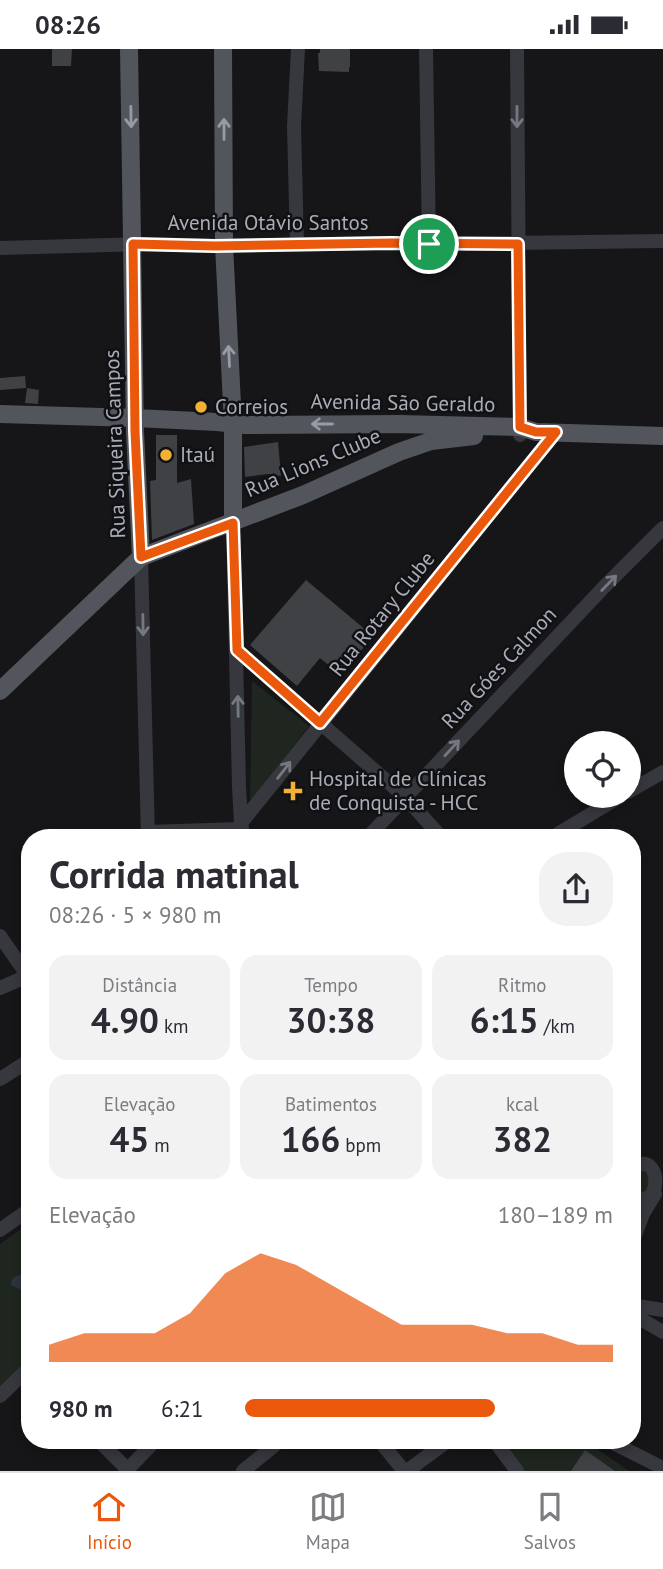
<!DOCTYPE html>
<html lang="pt">
<head>
<meta charset="utf-8">
<style>
	:root { --surface:#fff; --page:#f2f2f3; --text:#2b2b33; --muted:#7c7c81; --line:#e1e1e2; --accent:#ea580c }
	body { margin:0; font-family:"PT Sans",sans-serif; background:var(--page); color:var(--text); height:100vh; display:flex; flex-direction:column; font-size:26px; white-space:nowrap }
	* { box-sizing:border-box; margin:0 }
	p { font-size:23px; color:var(--muted) }
	.icon { flex:none; width:38px; height:38px; fill:none; stroke:currentColor; stroke-width:2; stroke-linecap:round; stroke-linejoin:round }
	.map { position:relative; flex:1; overflow:hidden }
	.details { position:absolute; left:21px; top:780px; width:620px; height:620px; display:flex; flex-direction:column; background:var(--surface); border-radius:28px; box-shadow:0 4px 10px #0003 }
	.details>* { flex:none }
	.tools { position:absolute; left:564px; top:682px; display:grid; gap:14px }
	.tools a { display:grid; place-items:center; width:77px; height:77px; border-radius:50%; background:var(--surface); box-shadow:0 4px 10px #0003; font-size:35px }
	.pin { position:absolute; display:grid; place-items:center; width:60px; height:60px; color:#fff; margin:-30px; border:4px solid #fff; border-radius:50%; box-shadow:0 2px 7px #0007 }
	.round { display:grid; place-items:center; flex:none; width:74px; height:74px; border-radius:28px; background:var(--page) }
	.overview { display:flex; align-items:center; justify-content:space-between; height:119px; padding:0 28px }
	h1 { font-size:38px; font-weight:800; line-height:52px }
	.metrics { display:grid; grid-template-columns:repeat(3,1fr); gap:10px; height:119px; padding:7px 28px }
	.metrics div { display:grid; align-content:center; border-radius:18px; background:var(--page); text-align:center }
	.metrics b { font-size:35px; font-weight:800 }
	.metrics small { font-size:19px; font-weight:400 }
	.metrics p { font-size:19px }
	.chart { height:196px; padding:14px 28px }
	.chart p { display:flex; justify-content:space-between }
	.chart svg { width:100%; height:126px; margin-top:7px; fill:var(--accent); opacity:.7 }
	ul { padding:0 28px; list-style:none; font-size:23px }
	li { display:grid; grid-template-columns:112px 84px 1fr; align-items:center; height:52px }
	li i { height:18px; border-radius:9px; background:var(--accent) }
	.status { display:flex; justify-content:space-between; align-items:center; height:49px; padding:0 35px; background:var(--surface); direction:ltr }
	.status svg { height:19px; fill:currentColor }
	.menu { display:flex; justify-content:space-around; align-items:center; height:98px; border-top:2px solid var(--line); background:var(--surface); font-size:19px; color:var(--muted) }
	.menu a { display:grid; justify-items:center; gap:4px }
	.menu .selected { color:var(--accent) }
	.map>svg:first-child { display:block }
	.green { fill:#1e261f }
	.water { fill:#2c353c }
	.building { fill:#404145 }
	.lines { fill:none; stroke-linecap:round; stroke-linejoin:round }
	.minor { stroke:#37383d; stroke-width:14 }
	.major { stroke:#53555c; stroke-width:18 }
	.oneway { stroke:#979ba6 }
	.oneway2 { stroke:#757881 }
	.route-casing { stroke:#fff; stroke-width:14 }
	.route { stroke:#ea580c; stroke-width:9 }
	.poi-dot { fill:#f2b134; stroke:#111113; stroke-width:2.5 }
	.labels { text-anchor:middle; stroke-width:5; stroke-linejoin:round; paint-order:stroke }
	.street-label { font-size:21px; fill:#a8adb8; stroke:#111113 }
	.poi-label { font-size:21px; fill:#a8adb8; stroke:#111113; text-anchor:start }
</style>
</head>
<body>
<div class="status"><b>08:26</b><svg viewBox="0 0 49 12"><path d="M0 12V9h3v3zM5 12V6h3v6zM10 12V3h3v9zM15 12V0h3v12zM26 1h20v11H26zM47 4h2v5h-2z"/></svg></div>
<div class="map">
<svg width="663" height="1422" viewBox="0 0 663 1422">
	<rect width="100%" height="100%" fill="#161618"/>
	<path class="green" d="M252 632 309 677 250 753Z
		M642 1115 659 1139 632 1145V1120Z
		M30 1174V1309L0 1338V1195Z
		M512 1391H584L629 1422H522L504 1400Z"/>
	<path class="water" d="M30 1213V1248L22 1241 11 1236C11 1227 18 1227 25 1224L28 1214Z"/>
	<path class="building" d="M52 0H72L71 17H52Z
		M320 0H350V18H349V23L319 22 318 4H320Z
		M25 327 26 339 0 341V329Z
		M27 339 39 341 38 355 25 354Z
		M156 386H177V434L191 430 194 475 152 491 150 432 156 431Z
		M278 393 281 427 268 425 245 428 244 398Z
		M306 531 373 587 341 626 320 609 297 637 250 596Z
		M585 1401 615 1422H571Z"/>
	<g class="lines">
		<path class="minor" d="M426 0 429 195
			M517 0 520 386
			M297 196 294 77 298 0
			M0 199 145 195 215 197 391 194 429 195 663 192
			M233 474 239 738 241 774 244 789
			M141 508 148 789
			M237 601 405 748 442 789
			M628 743 663 723
			M241 774 556 383
			M148 783 241 780
			M367 789 604 538 663 479
			M551 789 621 747
			M0 887 30 930
			M0 939 30 926
			M0 1030 30 1011
			M632 1120C663 1096 663 1168 632 1145
			M0 1181 30 1160
			M632 1194 643 1165 655 1145
			M632 1256 663 1261
			M632 1265 663 1283
			M0 1347 30 1318
			M98 1391 129 1422
			M379 1391 404 1422
			M494 1391 517 1422
			M607 1391 663 1419
			M126 1422 156 1391
			M243 1422 281 1391
			M407 1422 449 1391"/>
		<path class="major" d="M129 0 135 382 141 508
			M223 0 224 196 233 375V474
			M0 365 135 369 217 373 246 376 399 375 520 378 536 383 663 387
			M0 642 141 508 303 446 399 403 431 392 474 387"/>
	</g>
	<defs><path id="oneway-shaft" d="M-6 0H5M1.5-3L5.5 0L1.5 3" fill="none" stroke-width="1.6" stroke-linecap="round" stroke-linejoin="round" transform="scale(1.75)"/></defs>
	<g class="oneway">
		<use href="#oneway-shaft" transform="translate(131 68) rotate(89)"/>
		<use href="#oneway-shaft" transform="translate(224 80) rotate(-90)"/>
		<use href="#oneway-shaft" transform="translate(229 307) rotate(-93)"/>
		<use href="#oneway-shaft" transform="translate(322 375) rotate(180)"/>
	</g>
	<g class="oneway2">
		<use href="#oneway-shaft" transform="translate(517 68) rotate(90)"/>
		<use href="#oneway-shaft" transform="translate(609 534) rotate(-46)"/>
		<use href="#oneway-shaft" transform="translate(143 576) rotate(89)"/>
		<use href="#oneway-shaft" transform="translate(238 657) rotate(-91)"/>
		<use href="#oneway-shaft" transform="translate(452 699) rotate(-47)"/>
		<use href="#oneway-shaft" transform="translate(284 721) rotate(-52)"/>
	</g>
	<g class="lines">
		<defs>
			<path id="route" d="M391 194 518 195 520 378 536 383H556L320 674 237 601 233 474 141 508 135 382 133 195 215 197Z"/>
		</defs>
		<use href="#route" class="route-casing"/>
		<use href="#route" class="route"/>
	</g>
	<g class="poi-dot">
		<circle cx="201" cy="358" r="7"/>
		<circle cx="166" cy="406" r="7"/>
		<path d="M289.5 731.5h7v7h7v7h-7v7h-7v-7h-7v-7h7z"/>
	</g>
	<g class="labels">
		<g class="street-label">
			<text x="268" y="181">Avenida Otávio Santos</text>
			<text transform="translate(403 354) rotate(1)" y="7">Avenida São Geraldo</text>
			<text transform="translate(115 395) rotate(-92)" y="7">Rua Siqueira Campos</text>
			<text transform="translate(313 414) rotate(-23)" y="7">Rua Lions Clube</text>
			<text transform="translate(382 565) rotate(-51)" y="7">Rua Rotary Clube</text>
			<text transform="translate(499 619) rotate(-47)" y="7">Rua Góes Calmon</text>
		</g>
		<g class="poi-label">
			<text x="215" y="365">Correios</text>
			<text x="180" y="413">Itaú</text>
			<text x="309" y="737">Hospital de Clínicas<tspan x="309" dy="24">de Conquista - HCC</tspan></text>
		</g>
	</g>
</svg>
<div class="tools">
<a><svg class="icon" aria-label="locate" viewBox="0 0 24 24"><circle cx="12" cy="12" r="6"/><path d="M12 2v4M12 18v4M2 12h4M18 12h4"/></svg></a>
</div>
<div class="pin" style="left:429px;top:195px;background:#1e9e55"><svg class="icon" aria-label="arrive" viewBox="0 0 24 24"><path d="M6 21V4h12l-3 4 3 4H6"/></svg></div>
<section class="details">
<div class="overview"><div><h1>Corrida matinal</h1><p>08:26 · 5 × 980 m</p></div><a class="round"><svg class="icon" aria-label="share" viewBox="0 0 24 24"><path d="M12 15V3M7 8l5-5 5 5M5 13v7h14v-7"/></svg></a></div>
<div class="metrics">
<div><p>Distância</p><b>4.90<small> km</small></b></div>
<div><p>Tempo</p><b>30:38</b></div>
<div><p>Ritmo</p><b>6:15<small> /km</small></b></div>
</div>
<div class="metrics">
<div><p>Elevação</p><b>45<small> m</small></b></div>
<div><p>Batimentos</p><b>166<small> bpm</small></b></div>
<div><p>kcal</p><b>382</b></div>
</div>
<div class="chart"><p><span>Elevação</span>180–189 m</p>
<svg viewBox="0 0 160 44" preserveAspectRatio="none"><path d="M0 44V38L10 34L20 34L30 34L40 27L50 13L60 6L70 10L80 17L90 24L100 31L110 31L120 31L130 34L140 34L150 38L160 38V44z"/></svg>
</div>
<ul>
<li><b>980 m</b>6:21<i style="width:68%"></i></li>
</ul>
</section>
</div>
<nav class="menu">
<a class="selected"><svg class="icon" aria-label="home" viewBox="0 0 24 24"><path d="M3 11l9-7 9 7M6 9v11h12V9"/></svg>Início</a>
<a><svg class="icon" aria-label="map" viewBox="0 0 24 24"><path d="M3 6l6-2 6 2 6-2v14l-6 2-6-2-6 2zM9 4v14M15 6v14"/></svg>Mapa</a>
<a><svg class="icon" aria-label="saved" viewBox="0 0 24 24"><path d="M7 4h10v16l-5-4-5 4z"/></svg>Salvos</a>
</nav>
</body>
</html>
